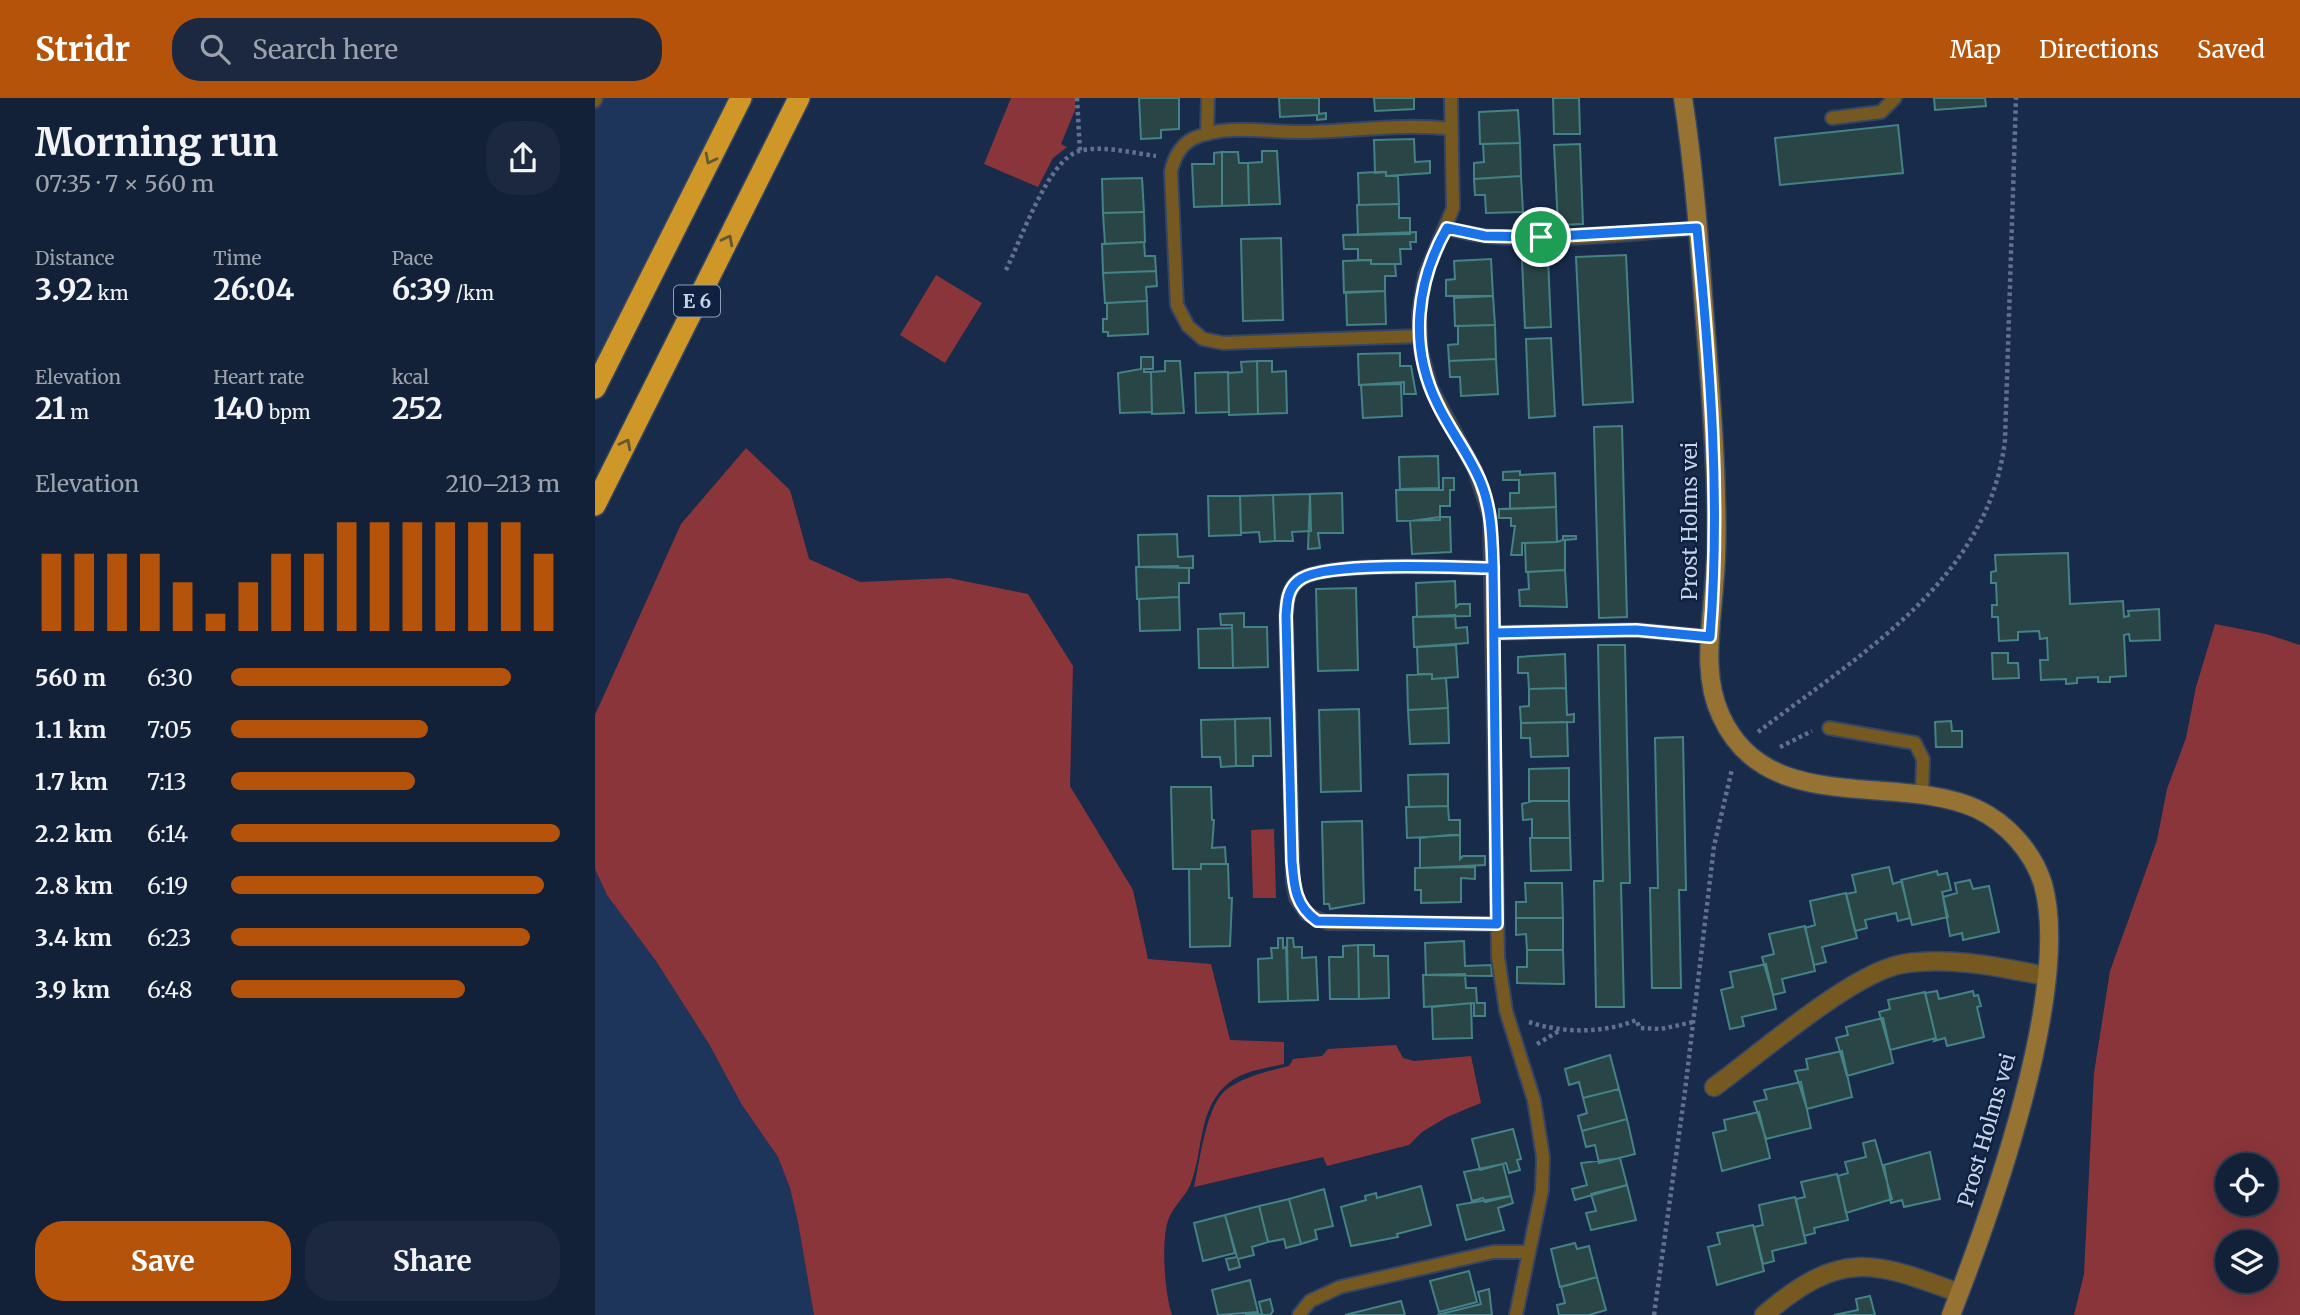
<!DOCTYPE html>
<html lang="en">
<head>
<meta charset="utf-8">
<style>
	:root { --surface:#122038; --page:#1b2840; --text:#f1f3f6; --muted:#9ca3ae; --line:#313e53; --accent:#b45309 }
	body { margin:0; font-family:Merriweather,serif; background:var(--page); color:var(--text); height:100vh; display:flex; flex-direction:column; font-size:26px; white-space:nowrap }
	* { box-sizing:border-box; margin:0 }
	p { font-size:23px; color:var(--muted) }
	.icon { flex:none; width:38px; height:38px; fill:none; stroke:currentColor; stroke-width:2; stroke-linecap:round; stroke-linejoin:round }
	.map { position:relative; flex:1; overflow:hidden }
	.sheet { display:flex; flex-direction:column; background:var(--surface); width:595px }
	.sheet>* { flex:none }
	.buttons { position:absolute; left:1620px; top:1055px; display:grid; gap:14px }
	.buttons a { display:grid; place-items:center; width:63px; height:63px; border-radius:50%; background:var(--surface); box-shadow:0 7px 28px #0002,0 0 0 2px var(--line); font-size:35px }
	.pin { position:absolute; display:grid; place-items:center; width:60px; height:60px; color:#fff; margin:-30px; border:4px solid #fff; border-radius:50%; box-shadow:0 2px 7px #0007 }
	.round { display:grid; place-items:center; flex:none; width:74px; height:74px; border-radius:28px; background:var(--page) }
	.summary { display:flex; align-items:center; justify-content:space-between; height:119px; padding:0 35px }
	h1 { font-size:38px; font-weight:700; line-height:52px }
	.figures { display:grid; grid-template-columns:repeat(3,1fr); gap:10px; height:119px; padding:7px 35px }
	.figures div { display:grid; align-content:center }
	.figures b { font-size:30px; font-weight:700 }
	.figures small { font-size:19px; font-weight:400 }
	.figures p { font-size:19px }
	.chart { height:196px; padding:14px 35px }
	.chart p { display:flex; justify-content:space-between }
	.chart svg { width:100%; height:126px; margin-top:7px; stroke:var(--accent); stroke-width:6 }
	.action { display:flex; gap:14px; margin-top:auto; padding:14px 35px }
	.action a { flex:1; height:80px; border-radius:28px; background:var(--accent); color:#fff; font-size:28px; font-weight:700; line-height:80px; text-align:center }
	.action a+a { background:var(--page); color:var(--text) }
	ul { padding:0 35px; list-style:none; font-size:23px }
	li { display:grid; grid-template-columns:112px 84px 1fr; align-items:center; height:52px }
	li i { height:18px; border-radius:9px; background:var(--accent) }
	header { display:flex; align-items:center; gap:42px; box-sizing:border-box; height:98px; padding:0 35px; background:var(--accent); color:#fff }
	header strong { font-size:33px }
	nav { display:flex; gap:38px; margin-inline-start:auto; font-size:24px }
	.search { width:490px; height:63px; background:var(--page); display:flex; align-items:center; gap:18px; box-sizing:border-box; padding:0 24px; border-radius:28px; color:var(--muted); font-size:26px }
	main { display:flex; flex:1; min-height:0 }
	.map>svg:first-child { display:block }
	.built { fill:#1e355b }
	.green { fill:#8a353a; fill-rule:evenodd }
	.building { fill:#2a4546; stroke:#458285; stroke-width:2 }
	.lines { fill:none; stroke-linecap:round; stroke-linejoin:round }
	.lane-casing { stroke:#344664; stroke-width:16 }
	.street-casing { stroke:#344664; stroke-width:21 }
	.secondary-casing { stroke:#344664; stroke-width:21 }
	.highway-casing { stroke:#344664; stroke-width:24 }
	.path { stroke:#62728e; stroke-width:4.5; stroke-dasharray:3.5 3.5; stroke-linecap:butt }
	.lane { stroke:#765821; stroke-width:12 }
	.street { stroke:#765821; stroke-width:18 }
	.secondary { stroke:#967333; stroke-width:18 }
	.highway { stroke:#ce9728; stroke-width:21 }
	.oneway { stroke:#645635 }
	.route-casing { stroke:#fff; stroke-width:14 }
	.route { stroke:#1a73e8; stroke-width:9 }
	.labels { text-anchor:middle; stroke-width:5; stroke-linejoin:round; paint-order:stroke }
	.shield { fill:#0e2140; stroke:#909eb6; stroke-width:2 }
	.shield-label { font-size:19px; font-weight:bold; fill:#c7d3e8 }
	.street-label { font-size:21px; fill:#c7d3e8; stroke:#0e2140 }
</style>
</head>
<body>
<header>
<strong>Stridr</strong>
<div class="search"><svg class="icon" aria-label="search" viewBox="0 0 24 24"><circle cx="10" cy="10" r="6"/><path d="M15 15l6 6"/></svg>Search here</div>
<nav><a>Map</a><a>Directions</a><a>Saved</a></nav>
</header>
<main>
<section class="sheet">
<div class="summary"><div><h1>Morning run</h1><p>07:35 · 7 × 560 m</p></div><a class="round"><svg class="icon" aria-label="share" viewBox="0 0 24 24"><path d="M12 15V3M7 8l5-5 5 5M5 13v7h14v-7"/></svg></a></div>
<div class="figures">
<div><p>Distance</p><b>3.92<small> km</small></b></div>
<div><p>Time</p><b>26:04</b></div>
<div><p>Pace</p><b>6:39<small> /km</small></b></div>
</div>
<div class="figures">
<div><p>Elevation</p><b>21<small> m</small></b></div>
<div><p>Heart rate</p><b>140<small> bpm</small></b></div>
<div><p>kcal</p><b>252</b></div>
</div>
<div class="chart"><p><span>Elevation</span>210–213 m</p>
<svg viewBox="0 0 160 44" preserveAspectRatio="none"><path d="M5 44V17M15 44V17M25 44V17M35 44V17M45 44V27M55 44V38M65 44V27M75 44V17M85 44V17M95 44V6M105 44V6M115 44V6M125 44V6M135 44V6M145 44V6M155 44V17"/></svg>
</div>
<ul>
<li><b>560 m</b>6:30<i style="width:85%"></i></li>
<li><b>1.1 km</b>7:05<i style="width:60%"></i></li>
<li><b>1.7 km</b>7:13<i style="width:56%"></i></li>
<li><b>2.2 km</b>6:14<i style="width:100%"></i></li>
<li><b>2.8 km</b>6:19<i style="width:95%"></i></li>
<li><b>3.4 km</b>6:23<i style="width:91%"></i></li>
<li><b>3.9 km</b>6:48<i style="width:71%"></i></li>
</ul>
<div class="action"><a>Save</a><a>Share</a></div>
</section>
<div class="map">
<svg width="1705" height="1217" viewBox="0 0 1705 1217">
	<rect width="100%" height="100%" fill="#182b4b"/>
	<path class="built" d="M0 0H159L0 295Z
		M0 772 12 797 61 863 114 946 147 1007 183 1059 195 1090 203 1124 219 1217H0Z"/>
	<path class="green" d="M416 0H480V12L466 46 472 49 458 60 443 89 389 66Z
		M341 177 387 205 350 265 305 237Z
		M151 350 195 392 214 461 265 484 354 480 433 496 478 568 475 688 538 792 553 861 616 866 635 942 689 944V966C668 971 645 973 629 989 603 1015 608 1053 596 1085 590 1101 574 1110 571 1131 567 1153 570 1196 577 1217H219L203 1124 195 1090 183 1059 147 1007 114 946 61 863 12 797 0 771V617L86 426Z
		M1620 526 1671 536 1705 547V1217H1479L1489 1176 1499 975 1515 873 1562 742 1572 691 1591 640 1601 589ZM1633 1068H1671V1106H1633ZM1633 1144H1671V1183H1633Z
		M679 731 681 800H658L656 732Z
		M801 947 808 960 819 963 876 958 886 1005 852 1019 827 1034 814 1047 732 1068 728 1059 599 1089C605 1063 611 1006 632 991 650 978 673 973 694 968L698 961 727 958 733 951Z"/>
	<path class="building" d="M544 0H584V31L566 32V40L546 41Z
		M684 0H724V16L731 15V21L722 22V17L685 19Z
		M779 0H819V11L780 13Z
		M958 0H984L985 36H959Z
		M1339 0H1390L1391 8 1340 12Z
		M923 12 925 45 885 46 884 14Z
		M1303 27 1308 75 1185 87 1180 40Z
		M819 41 820 64 835 63V75L791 78V74L780 75 779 42Z
		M925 45 926 78 879 81V65L889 64 888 46Z
		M985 46 988 126 963 127 959 47Z
		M667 53H682L685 106 654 107 653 65 667 64Z
		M627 54H643L644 65H653L654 107 627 108Z
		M627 54V108L599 109 597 66H619V55Z
		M783 74H791V78H803L804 106 764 107 763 75Z
		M926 78 928 114 891 115 890 97H880L879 81Z
		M547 80 549 114 508 115 507 81Z
		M804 106V120H815V136L763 137 762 107Z
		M549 114 550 144 510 146 508 115Z
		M821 134V144H815L816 151H805L806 166H776V162H763V151H749L748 137Z
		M686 140 688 222 648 223 646 141Z
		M549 144 550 158H560L561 173 508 175 507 146Z
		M1031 157 1038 304 988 307 981 159Z
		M953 160 956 229 930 230 927 162Z
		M896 161 898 198H851V182L860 181 859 163Z
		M776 162V166H800L801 178H790V193L749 195 748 163Z
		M561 173 562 188 551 189 552 203 510 205 508 175Z
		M790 193 791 226 752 227 751 194Z
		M898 198 900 227 860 228 859 200Z
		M552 203 553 236 513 238V234H508V221H512V205Z
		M900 227 901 261 854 263 853 247 863 246V228Z
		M956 240 960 318 934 320 931 241Z
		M805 255V268H816L821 296H809V284L764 287 763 256Z
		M546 259H558V271H549V274H556L557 314 525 315 523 275 546 271Z
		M901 261 903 296 866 298 865 279H855L854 263Z
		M570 263H585L589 315 557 316 556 274 570 273Z
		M662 263 663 316 634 317 633 275 647 274 646 264Z
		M662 263H677V274L691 273 692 315 663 316Z
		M633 274 634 314 601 315 600 275Z
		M806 286 807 318 768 320 766 287Z
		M1027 328 1032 519 1004 520 999 329Z
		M843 358 844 390 805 391 804 359Z
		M925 373V377L960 375 961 409 915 411V395H924V382H908V374Z
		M848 380H859V392H855V408H845V422L802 423 801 392H848Z
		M747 395 748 435H723L725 450 713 451 715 396Z
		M715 396 716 433 697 434 698 443H680L678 397Z
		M678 397 680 443 665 444 664 434 646 435 645 398Z
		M613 398H645L646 437 614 438Z
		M961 409 962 444 927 445V457H916L920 428H916V420H904V411Z
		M845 419H855L856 454 817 456 815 423Z
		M582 436 583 459 598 458V470L544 469 543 437Z
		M968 438H981V441L970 442V472L931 474 930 445 962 444 968 442Z
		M1473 455 1475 506 1528 503 1529 519 1534 518 1533 513 1564 511 1565 542 1535 543 1534 536 1529 537 1531 578 1515 579V584H1503V579L1482 580V585L1471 586V581L1446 582 1445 562H1453L1452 540 1445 541 1444 533 1423 534V542L1404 543 1403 519H1397V507H1402L1401 485H1396V474L1401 473 1400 457Z
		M583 468V470H594V485H584V499L542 501 541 469Z
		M970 472 972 509 925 508 924 492 934 491 933 474Z
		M860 483 861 509 864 506H875V518L822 519 821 485Z
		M761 490 763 572 723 573 721 491Z
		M584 499 585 532 545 533 544 501Z
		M649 515V529H672L673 569 638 570 637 527H626L625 516Z
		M860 517 861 530 872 529 873 545 819 549 818 519Z
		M637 530 638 570H604L603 531Z
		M861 547 863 579 837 581V576H823L822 549Z
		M1003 547H1030L1035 785H1026L1029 909H1001L999 783H1008Z
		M1397 555H1413V565H1423L1424 580 1398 581Z
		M970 556 971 590 934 591 933 575H923V559Z
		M837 576V581L851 580 853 610 813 612 812 577Z
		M971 590 972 617 979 616V624L926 625 925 609 934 608V591Z
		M853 610 854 645 815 646 813 612Z
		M764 611 766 693 726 694 724 612Z
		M675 620 676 658H658V668H641L640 621Z
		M640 621 641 668 626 669 625 659H607L606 622Z
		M1356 623 1357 633H1367V649H1341L1340 624Z
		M972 624 973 658 936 659 935 640H926V625Z
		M1088 639 1091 792H1084L1086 890H1057L1055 790H1063L1060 640Z
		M974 670V703H934V671Z
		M853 676V708L814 709 813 677Z
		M576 689H616L617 722H619L617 750 630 749 631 766H606V771H578Z
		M937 703H974L975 740H937V721L928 722 927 706Z
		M853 708 854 722H865V737L812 740 811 709Z
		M767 723 769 805 735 811 734 806H729L727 724Z
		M854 737H865V761L868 758H890V767L825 770V740Z
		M935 740H975L976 772 936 773Z
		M606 766H633L634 800H637L635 848 595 849 594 771H606Z
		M880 769V781L866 780V804L826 805V792H820V770Z
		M1294 769 1298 786 1307 783 1315 820 1303 823 1301 815 1270 822 1272 830 1260 833 1251 796 1261 794 1257 777Z
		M1342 773 1343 777 1352 775 1356 792 1347 794 1353 819 1317 827 1306 782Z
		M1375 782 1378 791 1394 788 1404 834 1368 842 1367 835 1355 838 1348 799 1362 795 1360 785Z
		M930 785H967L968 820H921V804H931Z
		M1251 795 1262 840 1227 849 1231 864 1219 867 1210 830 1220 827 1215 803Z
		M921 820H968V852H932L931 836 921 837Z
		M1210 828 1220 873 1187 881 1190 894 1178 897 1167 859 1179 856 1174 836Z
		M683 840H688V850L691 849 693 903 664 904 663 861 677 860 676 850H683Z
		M692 840H698L699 849H707V860L721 859 723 902 693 903Z
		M869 843 870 868 896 867 897 878 831 877 830 845Z
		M763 847 764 901H735L734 859H748V848Z
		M763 847H779V858H793L794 900 764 901Z
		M932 852H968L969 886 922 885V869H932Z
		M1171 866 1181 911 1147 919 1149 928 1135 931 1126 892 1138 889 1135 874Z
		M870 876 871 890H881L882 905H890V918H879V905L829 909 828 877Z
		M1342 893 1344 901 1378 893 1379 898 1383 897 1386 908 1382 909 1389 939 1352 948 1350 940 1339 943 1341 940 1330 895Z
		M1330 894 1341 940 1295 952 1284 914 1295 911 1293 902Z
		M876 905 877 940 838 941 837 909Z
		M1288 920 1298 965 1252 978 1241 940 1253 937 1251 929Z
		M1247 953 1257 999 1212 1011 1200 973 1213 971 1211 961Z
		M1015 957 1024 991 988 1000 984 984 974 987 970 971Z
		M1206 984 1216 1030 1171 1041 1159 1004 1172 1001 1169 992Z
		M1024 991 1032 1021 987 1033 983 1018 992 1015 988 1000Z
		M1164 1014 1175 1060 1127 1073 1118 1035 1131 1032 1129 1022Z
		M1032 1021 1040 1056 1004 1065 1000 1047 991 1049 987 1033Z
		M918 1031 926 1061 922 1062 925 1072 914 1075 911 1065 885 1072 877 1041Z
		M1280 1042 1297 1101 1251 1115 1243 1078 1253 1075 1250 1064 1271 1059 1268 1045Z
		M1335 1054 1345 1101 1309 1109 1307 1102 1296 1105 1289 1067Z
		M1025 1060 1032 1087 980 1102 977 1091 992 1087 986 1065Z
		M908 1066 916 1098 890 1104 888 1100 877 1103 869 1074Z
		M1242 1076 1253 1122 1219 1130 1220 1135 1209 1138 1201 1101 1210 1099 1206 1084Z
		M1032 1087 1041 1122 996 1132 991 1115 1001 1113 996 1096Z
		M826 1088 836 1127 802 1136 803 1139 756 1148 746 1109 771 1102 770 1098 781 1095 782 1100Z
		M729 1091 738 1128 720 1132 722 1141 706 1146 694 1101Z
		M916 1098 918 1105 903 1110 909 1132 871 1142 862 1107Z
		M1200 1099 1211 1145 1177 1153 1179 1163 1168 1166 1159 1129 1168 1127 1164 1107Z
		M694 1101 706 1146 691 1150 689 1141 673 1144 664 1108Z
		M664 1108 673 1144 657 1149 659 1157 643 1161 645 1169 634 1172 631 1161 642 1159 630 1117Z
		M630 1117 640 1155 608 1163 599 1125Z
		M1158 1127 1169 1173 1122 1187 1113 1149 1125 1146 1122 1135Z
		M980 1145 982 1151 994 1148 1002 1179 965 1189 956 1151Z
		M874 1173 882 1204 844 1214 835 1183Z
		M1002 1179 1011 1212 994 1217H964L962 1207 970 1205 966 1189Z
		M655 1182 663 1214 623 1217 617 1192Z
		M894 1191 897 1217H842L886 1206 883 1194Z
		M1275 1198 1280 1217H1239L1263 1212 1261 1201Z
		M675 1201 678 1213 675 1217H650L667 1216 664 1204Z
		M806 1203 810 1217H750Z"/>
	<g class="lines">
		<defs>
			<path id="lane" d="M856 0 858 110 830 177 824 215 826 253 836 290 880 372 895 419 903 859 911 913 939 1002 948 1059 947 1092 921 1217
				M0 3 1 0
				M1237 20 1286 14 1300 0
				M612 36 613 0
				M852 130C917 151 1033 136 1102 130
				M825 238 628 245 608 241 593 228 582 207 576 74C579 59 585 47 599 40 632 25 676 35 711 34 760 33 807 25 856 31
				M898 470C862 470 725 462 703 483 692 492 692 505 691 518L698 784 701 800 712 816 733 825 902 826
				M899 535 1041 532 1115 539
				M1234 630 1320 645 1328 661 1327 699
				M704 1217 715 1203 745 1189 898 1154H933"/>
			<path id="street" d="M1119 989C1165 956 1255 876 1307 866 1355 858 1404 869 1451 878
				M1169 1217C1245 1152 1276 1162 1364 1195"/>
			<path id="secondary" d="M1088 0C1099 70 1104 141 1109 211 1114 274 1120 337 1121 401 1122 430 1122 459 1119 488 1116 531 1107 578 1126 618 1172 720 1301 674 1382 711 1412 725 1438 754 1448 786 1477 891 1396 1115 1356 1217"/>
			<path id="highway" d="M0 290 146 0
				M0 407 204 0"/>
		</defs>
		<use href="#lane" class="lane-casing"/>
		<use href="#street" class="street-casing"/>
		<use href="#secondary" class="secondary-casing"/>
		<use href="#highway" class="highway-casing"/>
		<path class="path" d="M482 0 485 53
			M411 172C426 142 453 62 484 53 507 47 538 55 561 58
			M1163 634C1265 556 1394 482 1410 342L1421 0
			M1185 649 1217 633
			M934 924C967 935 1008 936 1041 922L1045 930 1066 931 1098 924
			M942 946 964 933
			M1059 1217 1090 993 1119 748 1137 671"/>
		<use href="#lane" class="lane"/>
		<use href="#street" class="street"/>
		<use href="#secondary" class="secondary"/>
		<use href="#highway" class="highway"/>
	</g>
	<defs><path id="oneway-chevron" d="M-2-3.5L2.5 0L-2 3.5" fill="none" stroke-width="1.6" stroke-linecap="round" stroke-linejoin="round" transform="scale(1.75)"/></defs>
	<g class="oneway">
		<use href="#oneway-chevron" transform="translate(115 61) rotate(117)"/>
		<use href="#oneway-chevron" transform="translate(133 142) rotate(-63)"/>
		<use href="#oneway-chevron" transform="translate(31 346) rotate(-63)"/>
	</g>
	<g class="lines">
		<defs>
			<path id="route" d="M946 139 890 138 852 130C821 184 814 248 842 305 855 333 875 357 886 385 897 412 897 442 898 470L902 826 722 823C700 808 699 788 697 763L691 518C692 505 692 492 703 483 726 462 862 470 898 470L899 535 1041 532 1115 539C1126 402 1115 267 1102 130L946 139"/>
		</defs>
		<use href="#route" class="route-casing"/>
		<use href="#route" class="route"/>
	</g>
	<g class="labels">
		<rect class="shield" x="79" y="187.5" width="46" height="31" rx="5"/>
		<g class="shield-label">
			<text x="102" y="210">E 6</text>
		</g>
		<g class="street-label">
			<text transform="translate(1095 423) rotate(-90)" y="7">Prost Holms vei</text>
			<text transform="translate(1392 1032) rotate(-74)" y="7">Prost Holms vei</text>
		</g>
	</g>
</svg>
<div class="buttons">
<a><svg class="icon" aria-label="locate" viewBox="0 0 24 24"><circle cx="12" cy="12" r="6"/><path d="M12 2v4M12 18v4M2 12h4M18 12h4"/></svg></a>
<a><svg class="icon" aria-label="layers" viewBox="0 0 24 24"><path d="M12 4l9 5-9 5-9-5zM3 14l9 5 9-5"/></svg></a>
</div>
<div class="pin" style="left:946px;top:139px;background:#1e9e55"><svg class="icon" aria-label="arrive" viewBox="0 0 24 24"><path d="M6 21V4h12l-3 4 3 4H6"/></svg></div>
</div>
</main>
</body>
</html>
